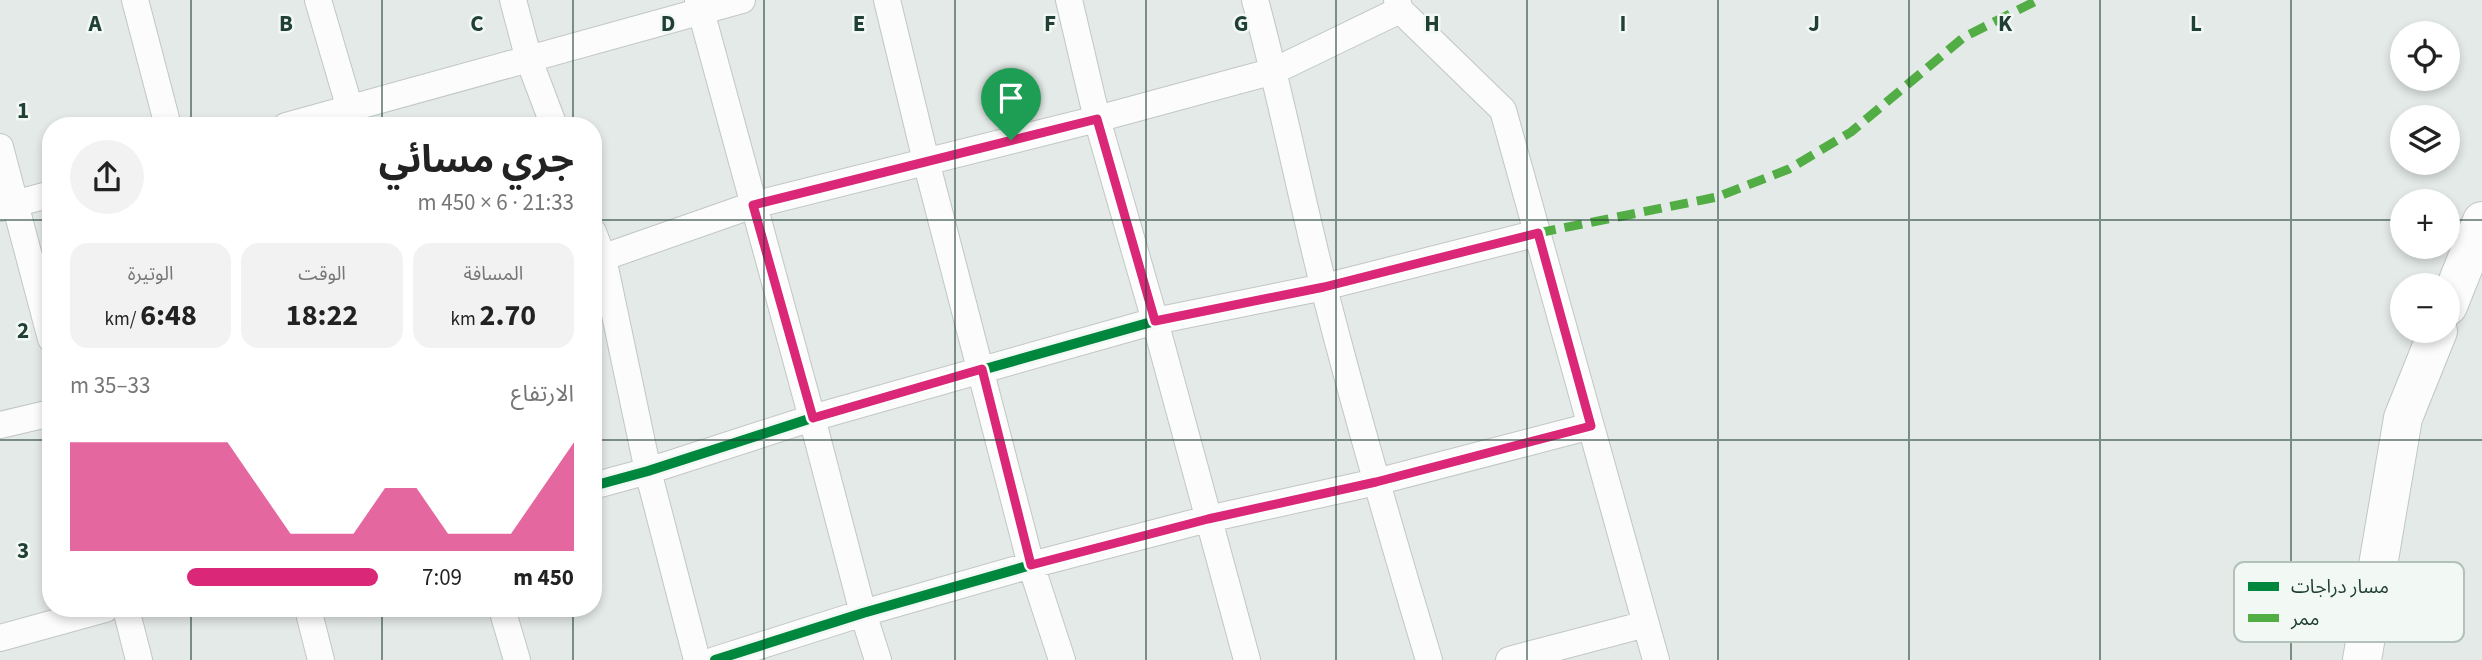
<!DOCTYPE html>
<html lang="ar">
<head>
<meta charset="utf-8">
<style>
	:root { --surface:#fff; --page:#f2f2f2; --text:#222; --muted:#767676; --accent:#db2777 }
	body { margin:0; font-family:"Source Sans 3","Noto Sans Arabic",sans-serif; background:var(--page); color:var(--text); direction:rtl; height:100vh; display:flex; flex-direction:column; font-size:26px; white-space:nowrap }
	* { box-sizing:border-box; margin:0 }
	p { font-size:23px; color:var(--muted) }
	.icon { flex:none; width:38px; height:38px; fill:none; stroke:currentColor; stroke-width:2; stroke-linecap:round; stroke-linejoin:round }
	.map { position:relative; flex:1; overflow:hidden; direction:ltr }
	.drawer { position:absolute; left:42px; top:117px; width:560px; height:500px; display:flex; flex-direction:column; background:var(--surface); border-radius:28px; box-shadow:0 4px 10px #0003; direction:rtl }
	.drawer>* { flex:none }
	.controls { position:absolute; left:2390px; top:21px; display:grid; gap:14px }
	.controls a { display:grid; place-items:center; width:70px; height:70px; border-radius:50%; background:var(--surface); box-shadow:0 4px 10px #0003; font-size:35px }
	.pin { position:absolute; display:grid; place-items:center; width:60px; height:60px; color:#fff; margin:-72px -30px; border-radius:50% 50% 50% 0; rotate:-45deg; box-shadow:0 0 7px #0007 }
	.pin .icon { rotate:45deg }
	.round { display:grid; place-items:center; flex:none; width:74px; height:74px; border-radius:37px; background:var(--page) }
	.head { display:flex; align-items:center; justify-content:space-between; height:119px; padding:0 28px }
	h1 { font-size:38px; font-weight:700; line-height:52px }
	.metrics { display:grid; grid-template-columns:repeat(3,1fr); gap:10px; height:119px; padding:7px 28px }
	.metrics div { display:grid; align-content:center; border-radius:18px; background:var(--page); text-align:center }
	.metrics b { font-size:30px; font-weight:700 }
	.metrics small { font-size:19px; font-weight:400 }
	.metrics p { font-size:19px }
	.chart { height:196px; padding:14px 28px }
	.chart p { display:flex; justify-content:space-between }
	.chart svg { width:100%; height:126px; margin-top:7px; fill:var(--accent); opacity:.7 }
	ul { padding:0 28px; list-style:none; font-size:23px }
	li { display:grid; grid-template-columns:112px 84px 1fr; align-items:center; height:52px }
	li i { height:18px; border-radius:9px; background:var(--accent) }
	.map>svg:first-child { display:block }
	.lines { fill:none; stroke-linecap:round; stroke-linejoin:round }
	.minor-casing { stroke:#c1c7c4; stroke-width:28 }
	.secondary-casing { stroke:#bfc7c4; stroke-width:40 }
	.minor { stroke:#fbfcfb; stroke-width:26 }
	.secondary { stroke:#fbfcfb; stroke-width:38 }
	.quiet { stroke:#52ad45; stroke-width:9; stroke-dasharray:18 9; stroke-linecap:butt }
	.cycleway-casing { stroke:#f2f9f5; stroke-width:15 }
	.cycleway { stroke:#00873e; stroke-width:10 }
	.route-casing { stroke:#fff; stroke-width:14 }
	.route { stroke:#db2777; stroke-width:9 }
	.grid { fill:none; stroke:#203f35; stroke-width:2; stroke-opacity:0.55 }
	.key { fill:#f2f9f5; stroke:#b3c1bb; stroke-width:2 }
	.key-label { font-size:19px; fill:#203f35 }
	.grid-label { font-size:23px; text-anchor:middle; font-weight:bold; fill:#203f35; stroke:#f2f9f5; stroke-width:5; stroke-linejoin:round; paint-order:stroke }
</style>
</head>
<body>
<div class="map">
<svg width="2482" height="660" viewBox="0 0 2482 660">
	<rect width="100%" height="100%" fill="#e4eae7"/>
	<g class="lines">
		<defs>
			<path id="minor" d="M135 0 168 126
				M318 0 355 126
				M513 0 529 60 554 126
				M698 0 812 418 863 613 878 660
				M887 0 926 161 1031 565 1062 660
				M1069 0 1097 119 1155 321 1247 660
				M1255 0C1281 96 1300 193 1324 288 1356 413 1392 537 1429 660
				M1397 0 1400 10 1503 110 1656 660
				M286 126 742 0
				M0 147 51 339
				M0 208 51 194
				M593 232 603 258 648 471 697 660
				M593 261 753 205 1097 119 1274 71 1400 10
				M0 425 51 413
				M593 486 648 471 812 418 1155 321 1324 287 1538 233
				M126 609 139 660
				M308 609 321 660
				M502 609 517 660
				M0 638 105 609
				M715 660 863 613 1031 565 1208 519 1376 482 1591 426
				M1509 660 1646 624"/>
			<path id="secondary" d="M2448 306 2482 221
				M2362 660 2403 418 2438 331"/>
		</defs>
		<use href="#minor" class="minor-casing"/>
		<use href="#secondary" class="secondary-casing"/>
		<use href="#minor" class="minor"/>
		<use href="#secondary" class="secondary"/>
		<path class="quiet" d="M1538 233 1717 197 1789 169 1851 132 1964 37 2038 0"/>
		<defs>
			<path id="cycleway" d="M593 486 648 471 812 418 1155 321 1324 287 1538 233
				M715 660 863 613 1031 565 1208 519 1376 482 1591 426"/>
		</defs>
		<use href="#cycleway" class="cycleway-casing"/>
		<use href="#cycleway" class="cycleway"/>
	</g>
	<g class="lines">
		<defs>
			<path id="route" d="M1097 119 1155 321 1324 287 1538 233 1591 426 1376 482 1208 519 1031 565 982 369 813 418 753 205Z"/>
		</defs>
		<use href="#route" class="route-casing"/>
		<use href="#route" class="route"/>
	</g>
	<path class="grid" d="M191 0V126M382 0V126M573 0V126M764 0V660M955 0V660M1146 0V660M1336 0V660M1527 0V660M1718 0V660M1909 0V660M2100 0V660M2291 0V660M0 220H51M593 220H2403M2448 220H2482M0 440H51M593 440H2482M191 609V660M382 609V660M573 609V660"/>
	<rect x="2234" y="562" width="230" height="80" rx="10" class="key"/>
	<rect x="2248" y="582" width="31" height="9" fill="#00873e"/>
	<rect x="2248" y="614" width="31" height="8" fill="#52ad45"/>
	<g class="key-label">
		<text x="2291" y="593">مسار دراجات</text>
		<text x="2291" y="625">ممر</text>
	</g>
	<g class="grid-label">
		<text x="95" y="31">A</text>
		<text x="286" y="31">B</text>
		<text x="477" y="31">C</text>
		<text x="668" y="31">D</text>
		<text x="859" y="31">E</text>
		<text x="1050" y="31">F</text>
		<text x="1241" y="31">G</text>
		<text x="1432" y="31">H</text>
		<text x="1623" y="31">I</text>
		<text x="1814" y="31">J</text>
		<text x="2005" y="31">K</text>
		<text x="2196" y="31">L</text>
		<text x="23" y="118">1</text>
		<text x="23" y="338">2</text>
		<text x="23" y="558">3</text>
	</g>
</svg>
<div class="controls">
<a><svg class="icon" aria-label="locate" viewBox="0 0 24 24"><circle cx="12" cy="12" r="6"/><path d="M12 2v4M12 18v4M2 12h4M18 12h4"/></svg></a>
<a><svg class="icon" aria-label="layers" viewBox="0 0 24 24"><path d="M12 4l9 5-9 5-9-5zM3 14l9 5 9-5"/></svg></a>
<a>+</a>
<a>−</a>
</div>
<div class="pin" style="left:1011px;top:140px;background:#1e9e55"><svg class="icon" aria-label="arrive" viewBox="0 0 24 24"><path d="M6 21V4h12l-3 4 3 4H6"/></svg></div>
<section class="drawer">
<div class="head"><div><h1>جري مسائي</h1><p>21:33 · 6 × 450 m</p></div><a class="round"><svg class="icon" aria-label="share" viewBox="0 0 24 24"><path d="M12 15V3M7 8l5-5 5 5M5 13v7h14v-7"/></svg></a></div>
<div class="metrics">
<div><p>المسافة</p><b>2.70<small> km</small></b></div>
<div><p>الوقت</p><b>18:22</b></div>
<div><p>الوتيرة</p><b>6:48<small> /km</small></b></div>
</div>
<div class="chart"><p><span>الارتفاع</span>33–35 m</p>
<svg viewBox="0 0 160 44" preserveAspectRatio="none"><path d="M0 44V6L10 6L20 6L30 6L40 6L50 6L60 22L70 38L80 38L90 38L100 22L110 22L120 38L130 38L140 38L150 22L160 6V44z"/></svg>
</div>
<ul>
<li><b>450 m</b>7:09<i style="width:62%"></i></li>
</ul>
</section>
</div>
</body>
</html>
